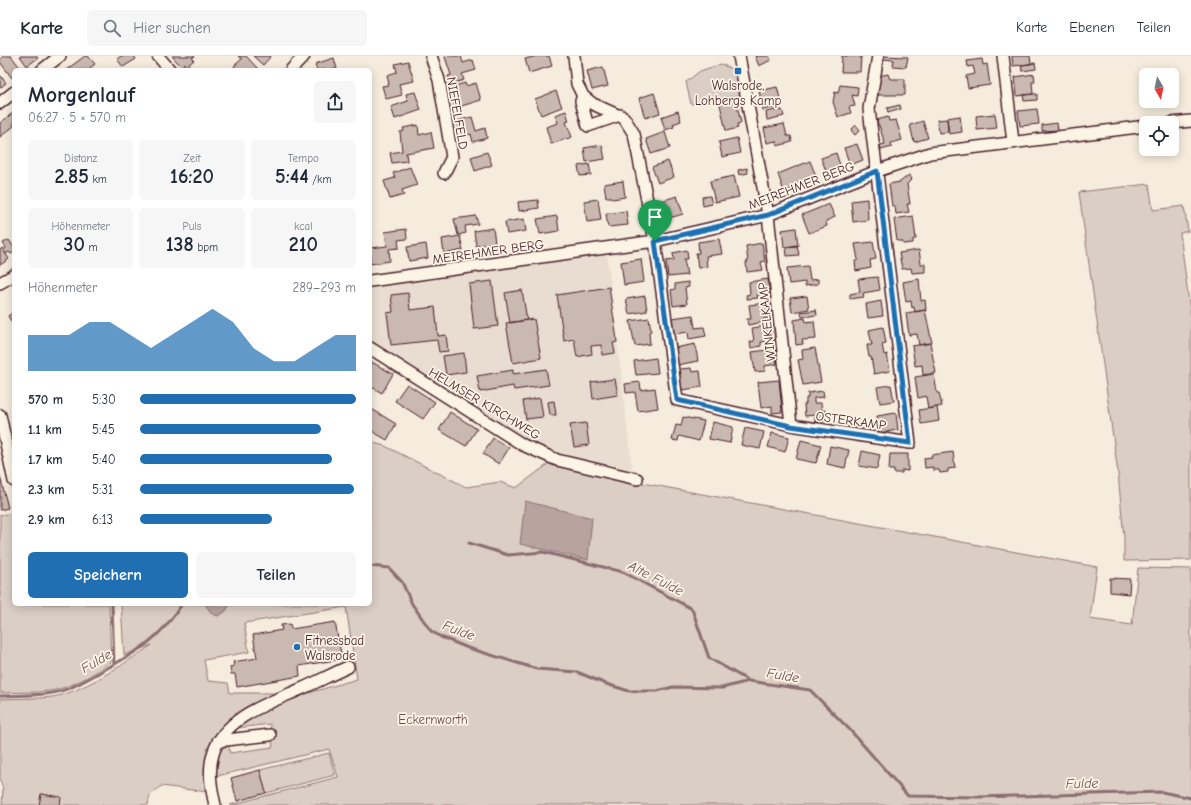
<!DOCTYPE html>
<html lang="de">
<head>
<meta charset="utf-8">
<style>
	:root { --surface:#fff; --page:#f6f6f7; --text:#1f2937; --muted:#747a83; --line:#e0e1e3; --accent:#1f6fb2 }
	body { margin:0; font-family:"Comic Neue",sans-serif; background:var(--page); color:var(--text); height:100vh; display:flex; flex-direction:column; font-size:15px; white-space:nowrap }
	* { box-sizing:border-box; margin:0 }
	p { font-size:13px; color:var(--muted) }
	.icon { flex:none; width:22px; height:22px; fill:none; stroke:currentColor; stroke-width:2; stroke-linecap:round; stroke-linejoin:round }
	.map { position:relative; flex:1; overflow:hidden }
	.panel { position:absolute; left:12px; top:12px; width:360px; height:538px; display:flex; flex-direction:column; background:var(--surface); border-radius:6px; box-shadow:0 2px 10px #0003 }
	.panel>* { flex:none }
	.needle { width:26px; rotate:171deg }
	.fabs { position:absolute; left:1139px; top:12px; display:grid; gap:8px }
	.fabs a { display:grid; place-items:center; width:40px; height:40px; border-radius:6px; background:var(--surface); box-shadow:0 2px 10px #0003; font-size:20px }
	.pin { position:absolute; display:grid; place-items:center; width:34px; height:34px; color:#fff; margin:-41px -17px; border-radius:50% 50% 50% 0; rotate:-45deg; box-shadow:0 0 4px #0007 }
	.pin .icon { rotate:45deg }
	.round { display:grid; place-items:center; flex:none; width:42px; height:42px; border-radius:6px; background:var(--page) }
	.head { display:flex; align-items:center; justify-content:space-between; height:68px; padding:0 16px }
	h1 { font-size:22px; font-weight:700; line-height:30px }
	.figures { display:grid; grid-template-columns:repeat(3,1fr); gap:6px; height:68px; padding:4px 16px }
	.figures div { display:grid; align-content:center; border-radius:6px; background:var(--page); text-align:center }
	.figures b { font-size:20px; font-weight:700 }
	.figures small { font-size:11px; font-weight:400 }
	.figures p { font-size:11px }
	.chart { height:112px; padding:8px 16px }
	.chart p { display:flex; justify-content:space-between }
	.chart svg { width:100%; height:72px; margin-top:4px; fill:var(--accent); opacity:.7 }
	.primary-button { display:flex; gap:8px; margin-top:auto; padding:8px 16px }
	.primary-button a { flex:1; height:46px; border-radius:6px; background:var(--accent); color:#fff; font-size:16px; font-weight:700; line-height:46px; text-align:center }
	.primary-button a+a { background:var(--page); color:var(--text) }
	ul { padding:0 16px; list-style:none; font-size:13px }
	li { display:grid; grid-template-columns:64px 48px 1fr; align-items:center; height:30px }
	li i { height:10px; border-radius:5px; background:var(--accent) }
	header { display:flex; align-items:center; gap:24px; box-sizing:border-box; height:56px; padding:0 20px; background:var(--surface); border-bottom:1px solid var(--line) }
	header strong { font-size:19px }
	nav { display:flex; gap:22px; margin-inline-start:auto; font-size:14px }
	.search { width:280px; height:36px; background:var(--page); display:flex; align-items:center; gap:10px; box-sizing:border-box; padding:0 14px; border-radius:6px; color:var(--muted); font-size:15px }
	.map>svg:first-child { display:block }
	.built { fill:#e8ddd0 }
	.green { fill:#dbcec4; stroke:#927678; fill-rule:evenodd }
	.water { fill:#b8a39e; stroke:#8c6e70 }
	.lines { fill:none; stroke-linecap:round; stroke-linejoin:round }
	.stream { stroke:#8c6e70; stroke-width:3 }
	.building { fill:#cab9b1; stroke:#4a1f2b }
	.minor-casing { stroke:#4a1f2b; stroke-width:14 }
	.minor { stroke:#fcf5e5; stroke-width:11 }
	.route-casing { stroke:#fff; stroke-width:8 }
	.route { stroke:#1f6fb2; stroke-width:5 }
	.poi-dot { fill:#1f6fb2; stroke:#fcf5e5; stroke-width:1.5 }
	.labels { text-anchor:middle; stroke-width:3.5; stroke-linejoin:round; paint-order:stroke }
	.poi-label { font-size:13px; fill:#4a1f2b; stroke:#fcf5e5 }
	.street-label { font-size:13px; fill:#4a1f2b; stroke:#fcf5e5 }
	.park-label { font-size:13px; fill:#6e4b51; stroke:#fcf5e5 }
	.water-label { font-size:14px; font-style:italic; fill:#704d53; stroke:#fcf5e5 }
</style>
</head>
<body>
<header>
<strong>Karte</strong>
<div class="search"><svg class="icon" aria-label="search" viewBox="0 0 24 24"><circle cx="10" cy="10" r="6"/><path d="M15 15l6 6"/></svg>Hier suchen</div>
<nav><a>Karte</a><a>Ebenen</a><a>Teilen</a></nav>
</header>
<div class="map">
<svg width="1191" height="749" viewBox="0 0 1191 749">
	<rect width="100%" height="100%" fill="#f5ecde"/>
	<filter id="ink" filterUnits="userSpaceOnUse"><feTurbulence type="fractalNoise" baseFrequency=".025" numOctaves="2"/><feDisplacementMap in="SourceGraphic" scale="8" xChannelSelector="R" yChannelSelector="G"/><feConvolveMatrix kernelMatrix="1 2 1 2 8 2 1 2 1" color-interpolation-filters="sRGB"/></filter>
	<g filter="url(#ink)">
		<path class="built" d="M607 198 632 414 557 402 522 384 370 293V230Z"/>
		<path class="green" d="M721 8 735 15 741 39 691 48 686 26 700 15Z
			M1149 128 1153 154 1184 150 1188 175 1180 177 1191 262V504L1124 505V482L1118 417 1079 136Z
			M370 386 385 390 466 431 500 426 516 432 551 406 626 424 1097 511 1090 563 1132 569 1138 512 1191 513V749L1153 748 1119 749H230L338 721 329 693 205 723 207 736 161 730 150 739 148 749H2L3 733 0 724V643C17 642 35 643 52 641 82 637 126 606 152 589L124 599 121 548H370ZM346 551 357 623 309 637H230L228 627 208 625 204 604 249 596 244 567ZM270 668 273 691 230 697 228 688 237 672Z
			M14 457V548H109L111 606C95 618 70 632 50 635 33 637 16 636 0 637V459Z
			M329 697 335 719 266 737 260 714Z"/>
		<path class="water" d="M525 445 592 462 588 504 520 488Z
			M205 548H230L226 555 218 560 212 558Z"/>
		<g class="lines">
			<path class="stream" d="M469 487 508 499 543 496 623 516 692 553 709 602 749 625
				M370 510 389 512 402 526 412 548 431 575 441 581 468 592 537 613 577 616 606 628 629 635H657L673 631 722 632 749 625 810 634 850 674 908 740 979 741 1162 736 1191 742
				M112 548 114 608
				M0 640C17 639 35 640 52 637 70 634 86 624 102 615 137 596 160 583 182 548"/>
		</g>
		<path class="building" d="M4 0H11L22 14H14V21L12 22 0 6V3Z
			M20 0H36L38 2 27 10Z
			M85 0H88L95 8 87 14H66Z
			M121 0H134L136 3 123 11 117 3Z
			M172 0H195L192 2 194 4 187 10 185 7 182 11Z
			M238 0H246L259 14H238L234 10 242 3Z
			M253 0H271L263 9Z
			M448 0H461L463 7 473 4 476 14 462 18 464 24 451 28 448 20 451 19 445 1Z
			M537 0H549L552 10 529 17 525 3Z
			M755 0H769L771 4 759 10Z
			M842 0H861L860 16H841Z
			M883 0 908 1 906 11 893 10 894 4 882 3Z
			M1012 0H1030L1031 8 1013 10Z
			M334 2 337 13 317 14 315 8Z
			M982 3 983 9 987 8 990 29 968 32 966 20 975 18 973 10 968 11 967 5Z
			M408 5 414 25 399 28 402 39 386 43 382 30 389 29 387 19 397 16 395 8Z
			M1035 7 1036 13 1022 15 1021 9Z
			M603 11 608 30 592 34 587 15Z
			M888 18 890 23H905V39H878L879 20Z
			M1034 18 1035 26H1032L1033 38 1017 40 1015 21Z
			M0 19 6 27 0 32Z
			M465 27 466 30 476 27 481 44 455 52 449 32Z
			M840 29 858 31 857 40 852 39 855 50 849 51 851 57 838 61 833 46 835 36 838 37Z
			M777 31 782 50 763 54 759 35Z
			M556 35 562 51 541 59 535 43Z
			M415 36 421 54 395 63 391 51 408 45 406 38Z
			M654 37 660 57 645 62 639 42Z
			M1033 38H1037V44L1024 45 1023 39Z
			M732 41 733 46 736 45 741 67 737 68 738 72 726 75 719 44Z
			M900 49 901 53 888 57 887 52Z
			M1037 53 1039 68 1020 70 1018 55Z
			M775 54V55L782 54 784 60 767 64 766 56Z
			M566 55 569 65 566 66 572 81 551 88 546 71 558 67 555 59Z
			M678 55 681 65 673 68 674 71 665 74 661 61Z
			M14 56V70L0 81V67Z
			M995 58 997 72 977 74 976 60Z
			M960 60 962 76 949 78 947 62Z
			M472 61 476 75 485 72 487 82 473 86 471 78 462 81 457 65Z
			M888 61 889 65 896 64 902 84 891 87 892 91 881 94 880 89 885 88 879 69H878L877 64Z
			M947 63 948 76 939 77 937 64Z
			M923 65 928 82 914 86 910 69Z
			M1057 67 1058 74 1042 75V69Z
			M784 68 787 80H791L792 86 777 90 776 85 767 87 764 72Z
			M418 69 419 79 431 76 434 92 406 97 407 105 392 107 390 97 402 95 400 76 404 75 403 72Z
			M856 69 860 74 855 79 851 74Z
			M665 76 670 92 651 98 646 83Z
			M737 82 740 97 722 101 719 86Z
			M857 88 863 104 850 109 844 92Z
			M602 89 605 103 586 106 584 92Z
			M487 96 492 109 475 115 471 101Z
			M836 97 841 112 827 117 821 102Z
			M668 105 674 121 658 127 652 111Z
			M810 105 817 123 784 136 778 118Z
			M589 108 591 119 580 120 578 110Z
			M410 111 417 129 402 134 404 139 390 143 384 125 395 122 393 117Z
			M747 112 748 117 739 119 738 114Z
			M909 119 912 123 907 128 910 148H907L909 156 896 158 895 150H892L889 128 900 126Z
			M734 120 739 141 715 146 710 125Z
			M623 125 625 141 612 143 611 141H606L604 128Z
			M677 140 683 158 666 163 661 145Z
			M710 140 712 148 703 150 702 141Z
			M598 143 601 164 587 166 584 145Z
			M867 143 868 164 853 166 851 145Z
			M538 144 539 152 519 155 518 146Z
			M829 148 835 161 826 165 827 170 809 177 802 159Z
			M626 155 628 169 608 171 606 158Z
			M476 160 478 168 465 170 466 177 458 179 454 163Z
			M557 160 559 175 540 178 537 163Z
			M913 160 916 183H913V187L903 188 902 185H897L894 163Z
			M524 163 526 175 507 178 505 166Z
			M493 172 495 187 476 190 474 175Z
			M796 172 798 190 784 191 782 174Z
			M406 173 407 183 398 184 399 192 389 193 390 205 370 208V192L387 190 385 176Z
			M460 180 463 194 444 198 442 183Z
			M719 183 722 198 706 200 707 211 698 212 696 197H699L698 186Z
			M9 184 14 192V196L11 198 9 196 5 198 3 195 6 192 3 187Z
			M873 186 876 203 870 204 871 212 856 215 855 205 858 204 855 188Z
			M762 187 765 205 761 206 763 214 747 216 746 206H748L746 190Z
			M426 188 428 202 409 205 407 191Z
			M797 189 799 199 787 200 786 191Z
			M2 192 9 203 0 209V194Z
			M687 194 688 203H684L687 219 668 221 666 205 674 204 673 197Z
			M919 194 921 208H925V216L912 217 911 212 902 213 899 197Z
			M641 203 644 226 624 229 621 206Z
			M808 210 810 224 818 223V228L805 230V226L789 228 787 212Z
			M878 221 880 234 863 237 864 241 850 243V238L860 236 858 223Z
			M768 223 770 237 757 239 758 242 747 243 746 239 750 238 749 226Z
			M919 223 921 245 925 244 926 254 915 256 914 251 912 252 911 245 906 246 903 226Z
			M492 225 498 270 474 273 469 228Z
			M688 226 689 231 685 232 687 248 673 250 671 234 675 233V228Z
			M609 231 616 277 617 286 613 287 615 297 602 299 601 289 591 290 592 298 577 301 574 283 564 285 557 239Z
			M522 234 527 264 510 267 505 237Z
			M408 237 410 254 435 251 438 280 446 279 448 295 439 296 437 284 391 289 387 257 393 256 391 239Z
			M645 240 647 255 629 258 626 243Z
			M807 240 809 253 792 256 790 242Z
			M881 245 883 260 868 262 866 248Z
			M767 247 769 262 763 263V266L748 269 747 263H751L749 249Z
			M816 254 817 259 802 261 801 256Z
			M925 254 932 287 919 289 917 278 909 279 906 257Z
			M14 256V270L8 260Z
			M693 259 695 272 704 271 706 280 689 283 688 276 674 278 672 262Z
			M649 262 651 275 649 276 650 288 635 290 630 265Z
			M805 262 806 266 814 265 816 283 802 284 803 288 796 289 794 264Z
			M534 263 541 302 513 307 506 267Z
			M774 269 776 284 761 286V290L751 292 750 286 754 285 752 272Z
			M883 271 886 287 882 288 884 299 887 298 890 315 874 318 871 301H869L867 289H872L869 274Z
			M930 287 936 317 923 319 922 309 915 310 912 290Z
			M695 288 698 305 677 309 675 292Z
			M815 292 821 326 803 329 798 304 803 303 802 294Z
			M775 293 777 308 765 310V315L755 316 752 296Z
			M464 297 466 316 446 319 443 300Z
			M656 302 658 317 636 319 634 305Z
			M370 305 393 318 382 337 370 330Z
			M691 312 692 316 700 315 702 331 682 334 679 318H681L680 313Z
			M546 313 549 329 514 334 513 330 480 336 477 320 513 314V318Z
			M934 318 937 337H939L942 350 928 353 926 340 918 342 915 321Z
			M615 323 618 339 593 343 591 326Z
			M779 324 782 356 772 357V350L761 352 758 326Z
			M640 326 641 334 655 332 658 352 638 355 635 336 626 337 625 328Z
			M407 328 435 346 423 363 395 345Z
			M891 329 894 345 880 347 877 331Z
			M823 335 824 341 814 342V347H821L822 355 825 354 827 365 815 366V359L805 360 804 348H806V342H808V337Z
			M540 342 543 361 526 363 523 345Z
			M554 345 556 359H550L548 346Z
			M937 351 939 365 921 368 919 354Z
			M370 352 396 368 387 384 370 374Z
			M450 356 477 373 466 390 439 374Z
			M896 357 898 374 879 377 877 360Z
			M683 361 704 365 699 385 679 380 678 385 672 384 676 369 681 370Z
			M713 366 733 371 730 387 709 383Z
			M586 367 589 389 574 391 570 369Z
			M745 372 764 376 760 393 741 389Z
			M772 377 789 381 785 396 768 391Z
			M493 382 509 392 499 408 483 398Z
			M801 384 821 389 816 407 796 403Z
			M830 390 849 394 845 412 827 408Z
			M862 395 880 399 877 413 859 410Z
			M953 396 955 412 948 413V416L940 417 939 414H933V411L925 412 924 402 932 401 931 399Z
			M890 398H908V415L902 414V417H894V414H889Z
			M0 420 8 452 0 454Z
			M1110 522 1130 523 1129 538 1110 536Z
			M335 566 342 603 299 610 300 620 237 631 235 618H231L230 611 234 610 233 606 257 602 253 579 282 574 281 569 290 568 291 573Z
			M260 714 266 737 237 745 231 722Z
			M41 738 61 741 60 749H39Z"/>
		<g class="lines">
			<defs>
				<path id="minor" d="M158 0 170 14
					M431 0 439 24 452 101 444 117
					M574 0 577 28 583 40 593 48 624 62 634 78 655 185 677 344 791 369 910 387 869 53 878 0
					M739 0 768 159 791 369
					M1003 0 1013 86
					M42 14 60 0
					M291 14 304 0
					M583 40 581 45 588 70 620 59
					M0 47 14 36
					M1172 67 1191 65
					M370 225 655 185 768 159 877 115 930 97 1146 70
					M0 227 14 219
					M370 292 523 389 557 404 637 423
					M0 359 14 425
					M218 685 270 679
					M215 749C211 732 208 715 213 698 224 661 269 647 301 633 317 626 332 618 348 611"/>
			</defs>
			<use href="#minor" class="minor-casing"/>
			<use href="#minor" class="minor"/>
		</g>
	</g>
	<g class="lines" filter="url(#ink)">
		<defs>
			<path id="route" d="M877 115 910 387 791 370 677 344 655 185 768 159Z"/>
		</defs>
		<use href="#route" class="route-casing"/>
		<use href="#route" class="route"/>
	</g>
	<g class="poi-dot">
		<rect x="734" y="11" width="8" height="8" rx="2"/>
		<circle cx="297" cy="591" r="4"/>
	</g>
	<g class="labels">
		<g class="poi-label">
			<text x="738" y="34">Walsrode,<tspan x="738" dy="15">Lohbergs Kamp</tspan></text>
			<text x="305" y="589" text-anchor="start">Fitnessbad<tspan x="305" dy="15">Walsrode</tspan></text>
		</g>
		<g class="street-label">
			<text transform="translate(458 57) rotate(80)" y="5">NIEFELFELD</text>
			<text transform="translate(801 129) rotate(-21)" y="5">MEIREHMER BERG</text>
			<text transform="translate(488 195) rotate(-8)" y="5">MEIREHMER BERG</text>
			<text transform="translate(766 266) rotate(-96)" y="5">WINKELKAMP</text>
			<text transform="translate(485 347) rotate(31)" y="5">HELMSER KIRCHWEG</text>
			<text transform="translate(851 364) rotate(8)" y="5">OSTERKAMP</text>
		</g>
		<g class="park-label">
			<text x="433" y="668">Eckernworth</text>
		</g>
		<g class="water-label">
			<text transform="translate(656 522) rotate(27)" y="5">Alte Fulde</text>
			<text transform="translate(459 574) rotate(21)" y="5">Fulde</text>
			<text transform="translate(96 605) rotate(-30)" y="5">Fulde</text>
			<text transform="translate(783 619) rotate(9)" y="5">Fulde</text>
			<text transform="translate(1082 727) rotate(-2)" y="5">Fulde</text>
		</g>
	</g>
</svg>
<div class="fabs">
<a><svg class="needle" viewBox="-14 -14 28 28"><path d="M0-13l5 13h-10z" fill="#e53935"/><path d="M0 13l5-13h-10z" fill="#747a83"/></svg></a>
<a><svg class="icon" aria-label="locate" viewBox="0 0 24 24"><circle cx="12" cy="12" r="6"/><path d="M12 2v4M12 18v4M2 12h4M18 12h4"/></svg></a>
</div>
<div class="pin" style="left:655px;top:185px;background:#1e9e55"><svg class="icon" aria-label="arrive" viewBox="0 0 24 24"><path d="M6 21V4h12l-3 4 3 4H6"/></svg></div>
<section class="panel">
<div class="head"><div><h1>Morgenlauf</h1><p>06:27 · 5 × 570 m</p></div><a class="round"><svg class="icon" aria-label="share" viewBox="0 0 24 24"><path d="M12 15V3M7 8l5-5 5 5M5 13v7h14v-7"/></svg></a></div>
<div class="figures">
<div><p>Distanz</p><b>2.85<small> km</small></b></div>
<div><p>Zeit</p><b>16:20</b></div>
<div><p>Tempo</p><b>5:44<small> /km</small></b></div>
</div>
<div class="figures">
<div><p>Höhenmeter</p><b>30<small> m</small></b></div>
<div><p>Puls</p><b>138<small> bpm</small></b></div>
<div><p>kcal</p><b>210</b></div>
</div>
<div class="chart"><p><span>Höhenmeter</span>289–293 m</p>
<svg viewBox="0 0 160 44" preserveAspectRatio="none"><path d="M0 44V22L10 22L20 22L30 14L40 14L50 22L60 30L70 22L80 14L90 6L100 14L110 30L120 38L130 38L140 30L150 22L160 22V44z"/></svg>
</div>
<ul>
<li><b>570 m</b>5:30<i style="width:100%"></i></li>
<li><b>1.1 km</b>5:45<i style="width:84%"></i></li>
<li><b>1.7 km</b>5:40<i style="width:89%"></i></li>
<li><b>2.3 km</b>5:31<i style="width:99%"></i></li>
<li><b>2.9 km</b>6:13<i style="width:61%"></i></li>
</ul>
<div class="primary-button"><a>Speichern</a><a>Teilen</a></div>
</section>
</div>
</body>
</html>
